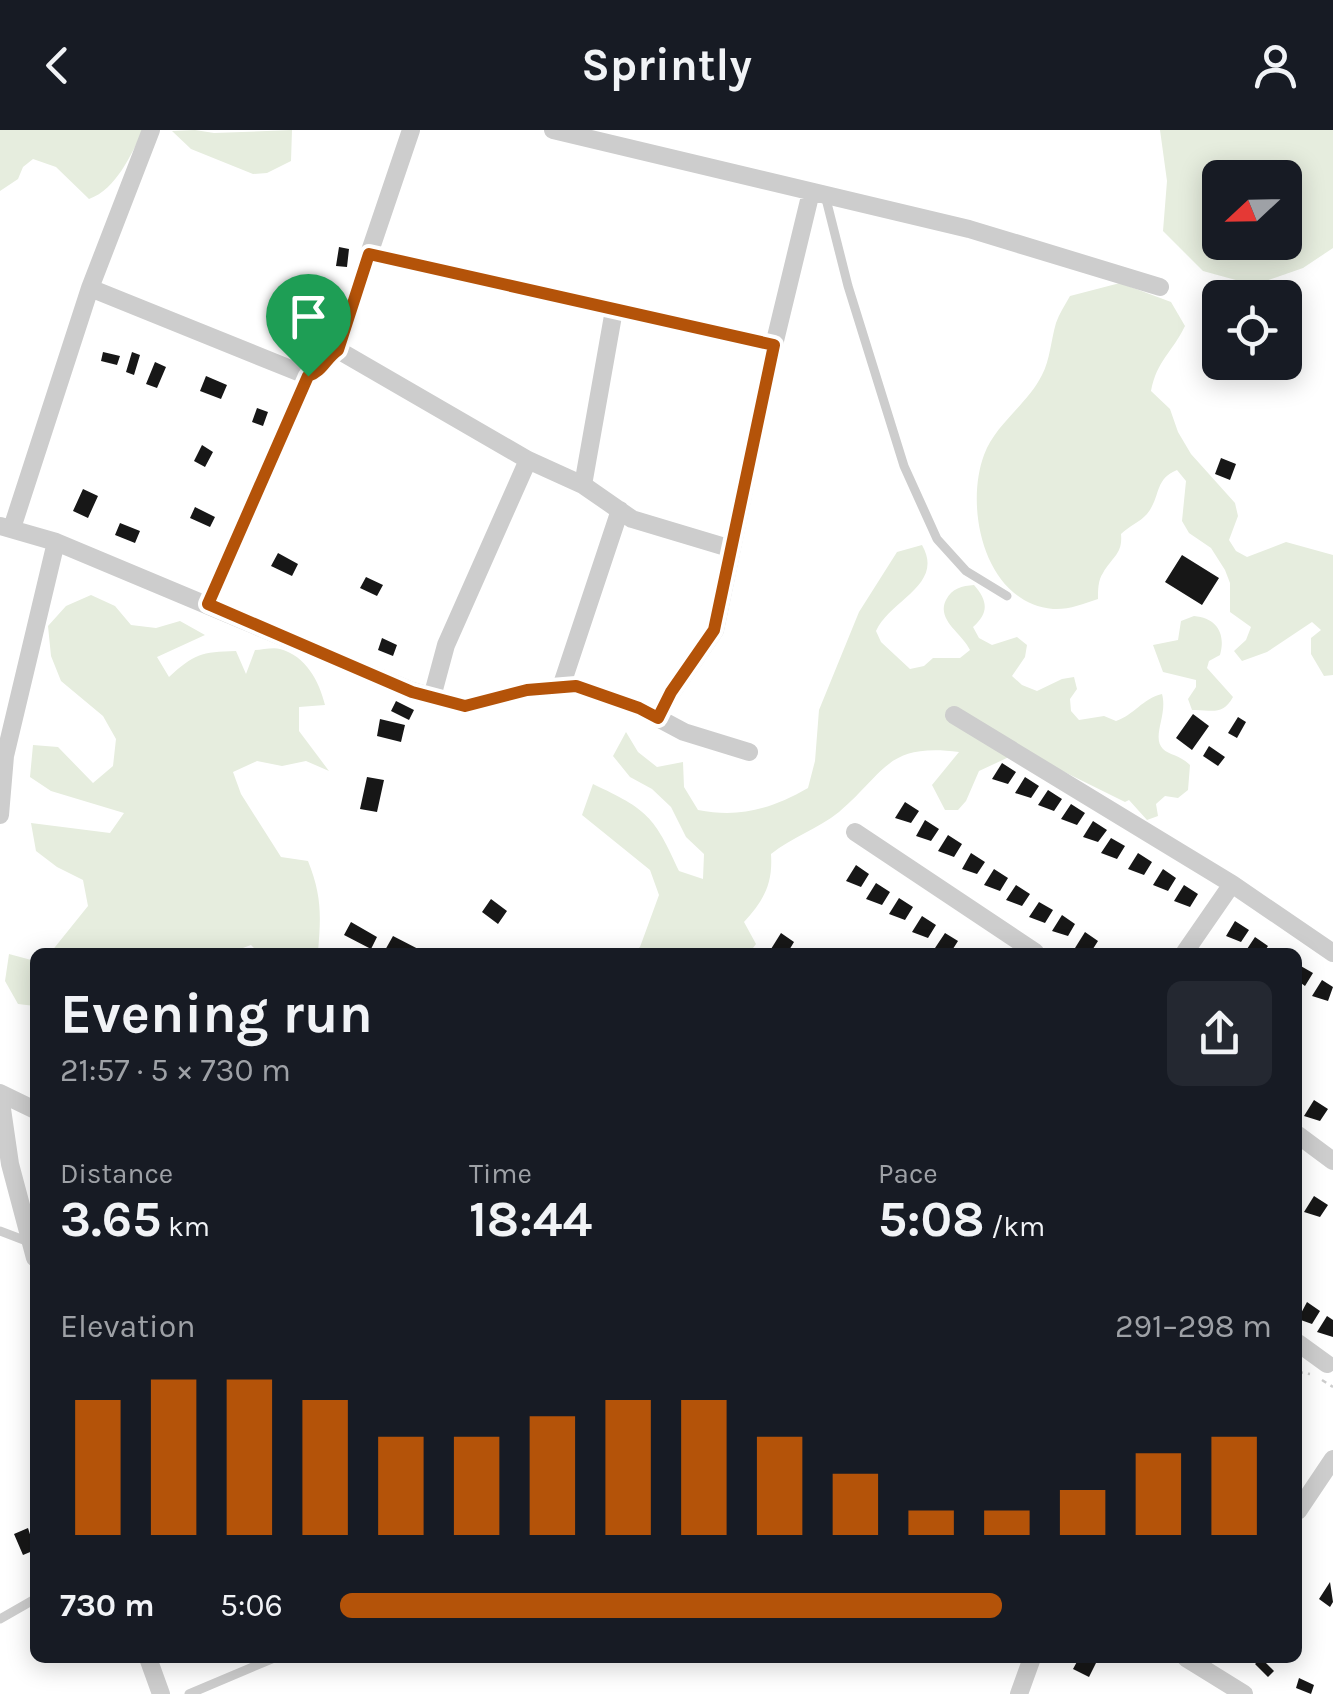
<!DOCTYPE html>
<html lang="en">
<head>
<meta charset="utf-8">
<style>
	:root { --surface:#171b24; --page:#242831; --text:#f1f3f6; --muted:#9ea1a6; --accent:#b45309 }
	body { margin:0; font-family:Karla,sans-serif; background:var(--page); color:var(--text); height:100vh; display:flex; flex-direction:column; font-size:38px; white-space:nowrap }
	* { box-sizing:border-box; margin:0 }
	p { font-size:32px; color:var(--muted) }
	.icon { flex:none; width:55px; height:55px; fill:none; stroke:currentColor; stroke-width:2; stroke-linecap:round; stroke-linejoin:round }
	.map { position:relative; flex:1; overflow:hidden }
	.side { position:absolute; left:30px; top:818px; width:1272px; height:715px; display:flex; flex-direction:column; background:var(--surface); border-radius:15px; box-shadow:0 5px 25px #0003 }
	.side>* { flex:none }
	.needle { width:65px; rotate:248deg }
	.buttons { position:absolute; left:1202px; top:30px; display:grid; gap:20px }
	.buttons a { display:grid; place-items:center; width:100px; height:100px; border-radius:15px; background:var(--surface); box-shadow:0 5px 25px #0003; font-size:50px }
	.pin { position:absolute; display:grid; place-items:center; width:85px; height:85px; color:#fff; margin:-102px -42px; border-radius:50% 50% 50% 0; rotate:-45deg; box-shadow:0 0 10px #0007 }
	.pin .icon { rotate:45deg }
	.round { display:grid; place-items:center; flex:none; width:105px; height:105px; border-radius:15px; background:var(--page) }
	.summary { display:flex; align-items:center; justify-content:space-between; height:170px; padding:0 30px }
	h1 { font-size:55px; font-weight:700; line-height:75px }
	.metrics { display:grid; grid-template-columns:repeat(3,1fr); gap:15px; height:170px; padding:10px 30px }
	.metrics div { display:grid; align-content:center }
	.metrics b { font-size:50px; font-weight:700 }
	.metrics small { font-size:28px; font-weight:400 }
	.metrics p { font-size:28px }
	.chart { height:280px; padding:20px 30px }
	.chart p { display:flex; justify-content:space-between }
	.chart svg { width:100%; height:180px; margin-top:10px; stroke:var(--accent); stroke-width:6 }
	ul { padding:0 30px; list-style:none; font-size:32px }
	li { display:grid; grid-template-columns:160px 120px 1fr; align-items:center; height:75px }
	li i { height:25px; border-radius:12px; background:var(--accent) }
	header { display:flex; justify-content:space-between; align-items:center; height:130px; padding:0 30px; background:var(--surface); font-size:45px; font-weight:700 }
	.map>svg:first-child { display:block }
	.green { fill:#e6edde; fill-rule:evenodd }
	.building { fill:#171717 }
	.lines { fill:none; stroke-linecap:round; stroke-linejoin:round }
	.path { stroke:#cdcdcd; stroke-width:2.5; stroke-dasharray:5 5; stroke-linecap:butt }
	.service { stroke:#cdcdcd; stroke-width:9 }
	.minor { stroke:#cdcdcd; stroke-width:18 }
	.route-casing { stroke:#fff; stroke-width:20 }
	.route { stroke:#b45309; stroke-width:12 }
</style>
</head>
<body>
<header><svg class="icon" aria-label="back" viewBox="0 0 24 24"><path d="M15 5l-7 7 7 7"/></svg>Sprintly<svg class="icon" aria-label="person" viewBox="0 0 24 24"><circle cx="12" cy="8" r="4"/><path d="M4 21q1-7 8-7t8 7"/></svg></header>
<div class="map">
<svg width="1333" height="1564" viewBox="0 0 1333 1564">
	<rect width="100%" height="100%" fill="#fff"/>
	<path class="green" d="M0 0H144C130 25 117 59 89 69L56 37 33 29 23 37 18 49 0 61Z
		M195 0 214 3 292 0 291 31 267 43 253 44 191 19 172 1Z
		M1160 0H1333V118L1303 138 1254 155 1203 141 1163 101 1167 51ZM1220 48H1285V112H1220Z
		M1120 153 1171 172 1185 196C1172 223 1157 230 1151 261L1170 279 1178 302 1191 324 1235 373 1238 386 1229 410 1236 421 1247 427 1286 412 1333 425V545L1324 546 1311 524V508L1321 500 1312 492 1267 522 1242 531 1234 521 1246 510 1251 497 1230 482V453L1225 440 1211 418 1189 403 1182 391 1186 351 1177 340C1154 349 1161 367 1147 384 1140 392 1129 396 1121 404 1123 424 1112 427 1103 443 1098 450 1098 460 1098 469 1083 474 1068 480 1053 479 985 473 964 379 984 325 996 293 1027 275 1042 245 1050 230 1051 210 1056 193 1059 184 1065 175 1070 166Z
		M922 415C945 455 890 470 876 501L881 512 910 539 924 536 933 528H960L970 520C962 503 936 490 946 470 952 458 962 456 974 455 988 471 989 483 973 497L979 508 992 515 1017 507 1027 515 1025 527 1012 546 1022 555 1037 561 1062 549 1074 547 1077 559 1070 569 1071 581 1079 590 1104 586 1116 591C1134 585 1142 569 1162 564 1168 585 1151 607 1163 619 1169 625 1180 625 1190 635L1188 660 1178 668 1165 666 1156 674 1158 686 1147 690 1129 670 1125 672 1022 621 979 641 966 671 958 680H945L932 655 959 622C886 613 886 642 839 682 818 699 792 707 771 724 773 754 764 770 744 792L756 814 750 822H633L640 817 659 765 650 740 582 685 593 654C648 680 654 686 679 741L703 749 704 724 686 707 671 677 652 659 630 647 613 626 626 602 638 622 657 637 683 632 684 657 698 680C740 688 771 679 808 658L815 631 819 580 859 482 897 422Z
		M91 465 115 476 131 495 156 498 180 491 205 505 157 527 169 547C194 524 201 522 236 521L246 544 255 520C262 520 273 517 280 519 306 526 319 551 325 575L299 577V601L329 641 306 631 282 636 257 631 233 642 241 664 281 727 308 731C322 766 321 786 318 822H258L251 815 232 822H51L88 776 83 750 57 737 36 721 31 693 110 703 124 683 51 661 30 647 33 615 58 617 93 653 113 636 116 609 103 586 61 551 51 526 48 496 66 476Z
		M1194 486C1217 488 1226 504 1220 525L1209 531 1207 538 1233 567C1222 587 1210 579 1192 580L1188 569 1196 557V550L1163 542 1153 515 1178 510 1181 491Z
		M9 824 35 831V876L18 874 5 851Z"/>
	<path class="building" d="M339 117 349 119 347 137 336 136Z
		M103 222 120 226 117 235 101 231Z
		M132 222 140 225 134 245 126 242Z
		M155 232 166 237 157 258 146 254Z
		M206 246 227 255 221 269 200 261Z
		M257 278 268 282 263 296 252 292Z
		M202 315 213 322 205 337 194 331Z
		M1221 328 1236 334 1230 350 1215 344Z
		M83 359 98 366 88 388 73 381Z
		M195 377 215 387 210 397 190 388Z
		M120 393 140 401 135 413 115 405Z
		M278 423 298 434 292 446 271 436Z
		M1182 425 1219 448 1202 475 1165 452Z
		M366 447 383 455 377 466 360 458Z
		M382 508 397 515 393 526 378 520Z
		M396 571 414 580 409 590 391 581Z
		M1193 584 1209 596 1192 620 1176 608Z
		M1238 587 1246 592 1237 608 1228 603Z
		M380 589 405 595 401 612 377 606Z
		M1209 616 1225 627 1218 636 1203 626Z
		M1002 633 1016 642 1008 654 992 649Z
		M367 647 384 650 377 682 360 679Z
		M1025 647 1039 656 1031 668 1015 663Z
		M1048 660 1062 669 1054 681 1038 675Z
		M905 672 919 681 911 693 895 688Z
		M1071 674 1085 683 1077 695 1061 689Z
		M925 690 939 699 931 711 916 706Z
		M1093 691 1107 700 1098 712 1083 707Z
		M948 705 962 714 954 727 938 721Z
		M1111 708 1125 716 1117 729 1101 723Z
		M971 723 985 732 977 744 962 739Z
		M1138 723 1152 732 1144 745 1128 739Z
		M856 735 869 744 861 757 846 751Z
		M994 739 1008 748 1000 761 984 755Z
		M1163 739 1176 748 1168 761 1153 755Z
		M876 753 890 762 882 775 866 769Z
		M1016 755 1030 764 1022 776 1006 770Z
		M1184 755 1198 764 1190 777 1174 771Z
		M899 768 913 777 905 790 889 784Z
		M491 769 507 781 498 794 482 782Z
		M1039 772 1053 780 1045 793 1029 787Z
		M1062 785 1075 794 1068 806 1052 801Z
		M922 786 936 795 928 808 912 802Z
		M1235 791 1249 800 1241 812 1226 806Z
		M351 792 377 807 371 819 344 805Z
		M1085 802 1098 811 1091 822 1075 818Z
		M781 803 794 812 788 822 771 819Z
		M945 803 958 811 951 822 935 818Z
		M393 806 424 822H384Z
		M1255 807 1268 816 1264 822H1245Z
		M1299 835 1313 843 1305 856 1298 851Z
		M1322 850 1333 857 1328 871 1312 866Z
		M1314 970 1328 979 1320 991 1304 986Z
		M1314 1066 1328 1075 1320 1087 1304 1082Z
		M1307 1172 1320 1181 1312 1194 1298 1189Z
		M1327 1186 1333 1190V1207L1317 1202Z
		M28 1398 35 1420 23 1425 14 1404Z
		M1330 1452 1333 1472 1330 1477 1319 1469Z
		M1079 1528 1097 1531 1089 1547 1073 1539Z
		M1261 1528 1274 1541 1268 1547 1255 1534Z
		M1299 1548 1314 1555 1311 1564 1296 1558Z"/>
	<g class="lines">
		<path class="path" d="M342 203 364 140
			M1298 1242 1310 1244
			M1322 1250 1333 1257"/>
		<path class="service" d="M825 65 848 156 904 336 937 409 966 441 1007 466
			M0 1101 29 1112
			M0 1489 35 1469
			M189 1564 274 1528"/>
		<path class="minor" d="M411 0 369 124 774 215
			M553 0 969 99 1160 157
			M90 158 151 0
			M583 355 614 180
			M0 396 56 412 412 561 465 576 527 560 576 556 639 578 684 602 749 622
			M12 398 90 158 308 246
			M208 474 308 246C322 242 326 228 338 220L528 330 583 355 632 389 732 419
			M561 557 620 380
			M432 567 446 515 528 330
			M954 585 1232 754 1333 823
			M658 588 671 563 715 500 774 215 811 62
			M0 685 5 626 56 412
			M855 702 1035 822
			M1185 822 1232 754
			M0 963 35 980
			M0 965 10 1034 35 1128
			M1298 1005 1333 1031
			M1298 1213 1327 1234
			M1298 1381 1333 1329
			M148 1528 161 1564
			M1186 1528 1244 1564
			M1019 1564 1032 1528"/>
	</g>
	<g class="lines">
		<defs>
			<path id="route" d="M369 124 774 215 714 500 671 562 658 588 639 578 576 556 527 560 465 576 412 562 208 474 308 246C322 242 326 228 338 220Z"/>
		</defs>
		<use href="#route" class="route-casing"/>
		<use href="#route" class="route"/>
	</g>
</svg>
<div class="buttons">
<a><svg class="needle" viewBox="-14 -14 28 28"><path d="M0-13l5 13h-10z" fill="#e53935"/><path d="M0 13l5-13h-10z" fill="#9ea1a6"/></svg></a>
<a><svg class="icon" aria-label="locate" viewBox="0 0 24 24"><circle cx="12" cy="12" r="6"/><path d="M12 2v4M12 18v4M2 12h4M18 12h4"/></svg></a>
</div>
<div class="pin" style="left:308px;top:246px;background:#1e9e55"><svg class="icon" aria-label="arrive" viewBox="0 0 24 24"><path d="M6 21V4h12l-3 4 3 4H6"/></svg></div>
<section class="side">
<div class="summary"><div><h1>Evening run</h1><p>21:57 · 5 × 730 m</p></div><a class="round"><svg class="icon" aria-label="share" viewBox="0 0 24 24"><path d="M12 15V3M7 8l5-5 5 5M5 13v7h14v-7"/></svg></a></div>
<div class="metrics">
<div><p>Distance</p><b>3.65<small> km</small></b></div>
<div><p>Time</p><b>18:44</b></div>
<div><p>Pace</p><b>5:08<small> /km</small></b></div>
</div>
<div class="chart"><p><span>Elevation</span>291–298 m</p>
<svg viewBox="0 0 160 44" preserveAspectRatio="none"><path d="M5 44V11M15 44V6M25 44V6M35 44V11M45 44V20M55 44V20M65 44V15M75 44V11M85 44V11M95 44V20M105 44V29M115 44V38M125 44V38M135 44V33M145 44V24M155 44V20"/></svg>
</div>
<ul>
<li><b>730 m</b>5:06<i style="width:71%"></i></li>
</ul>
</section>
</div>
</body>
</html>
